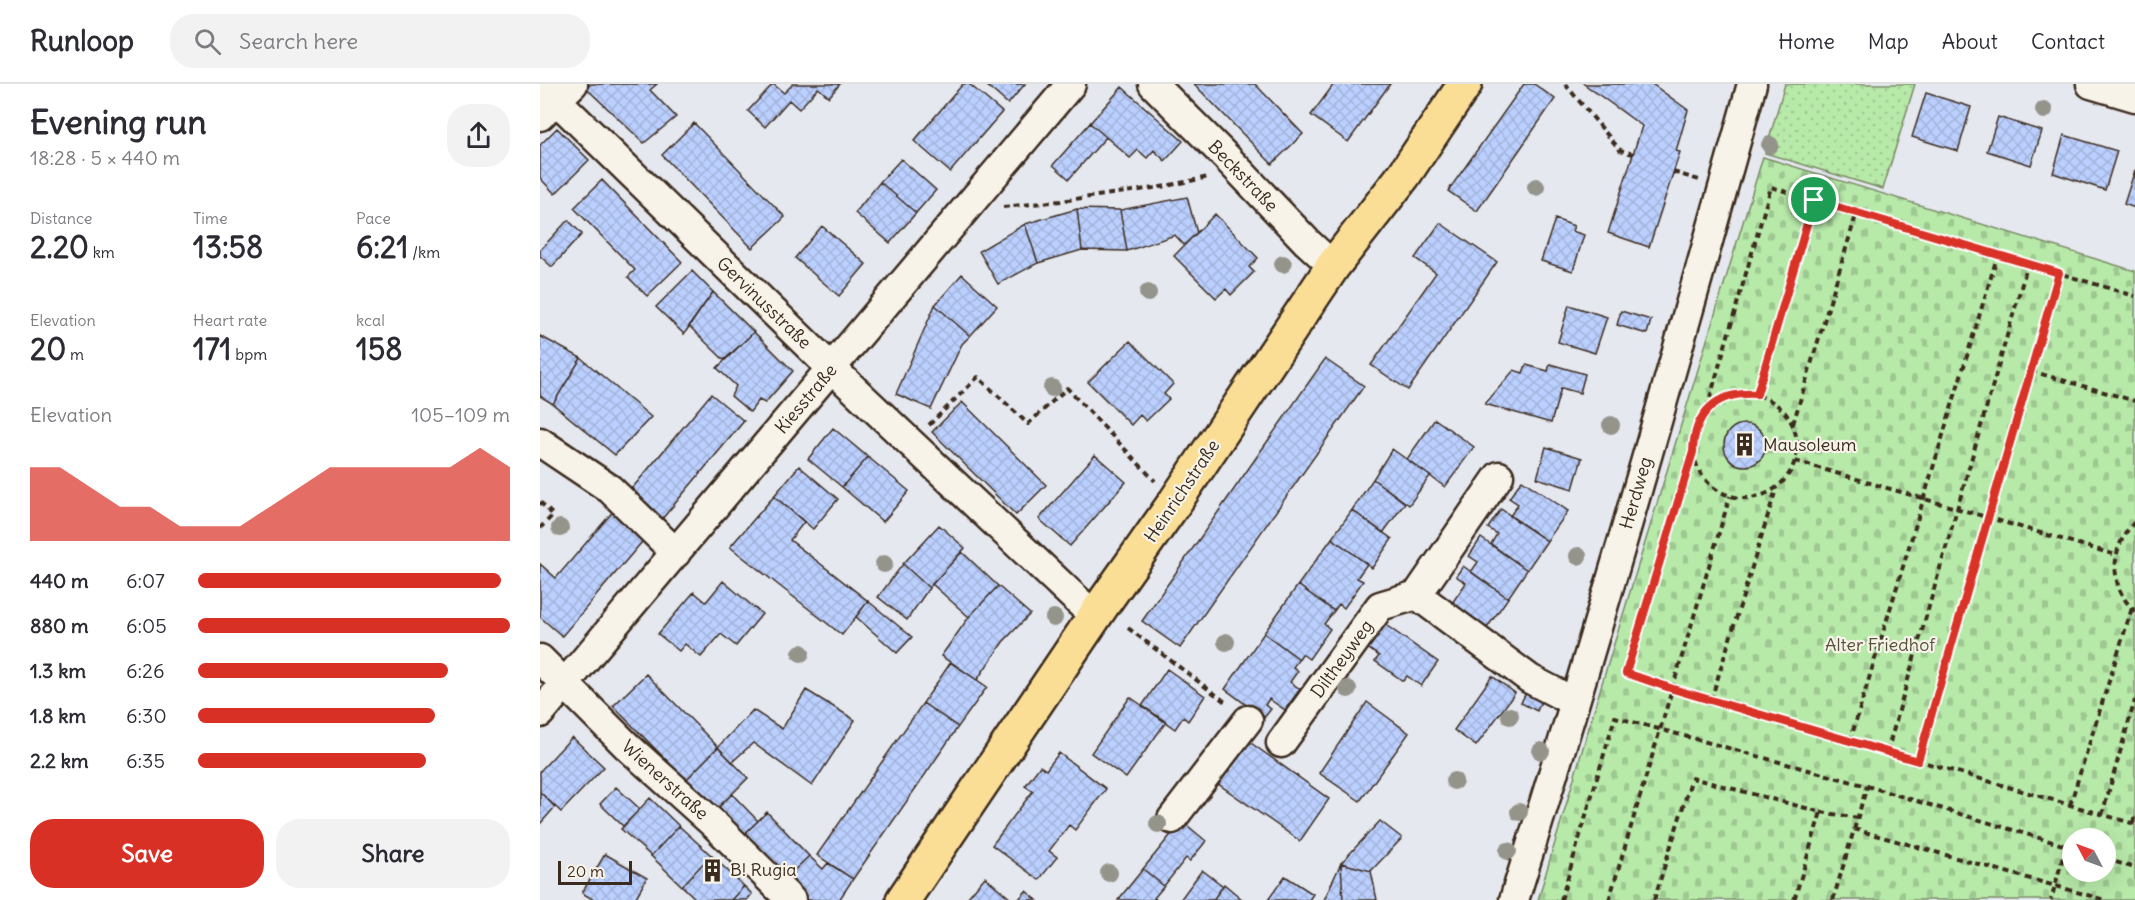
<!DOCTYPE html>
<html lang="en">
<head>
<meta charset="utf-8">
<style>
	:root { --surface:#fff; --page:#f2f2f3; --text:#2b2b33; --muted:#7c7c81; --line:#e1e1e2; --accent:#d93025 }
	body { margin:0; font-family:Delius,sans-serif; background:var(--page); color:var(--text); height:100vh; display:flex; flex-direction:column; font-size:22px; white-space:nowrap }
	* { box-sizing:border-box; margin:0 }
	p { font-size:20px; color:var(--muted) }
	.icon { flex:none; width:33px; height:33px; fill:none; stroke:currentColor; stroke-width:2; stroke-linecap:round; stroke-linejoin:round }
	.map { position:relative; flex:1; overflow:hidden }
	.sheet { display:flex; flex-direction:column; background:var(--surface); width:540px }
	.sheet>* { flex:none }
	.needle { width:39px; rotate:311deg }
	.buttons { position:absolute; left:1522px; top:744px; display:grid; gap:12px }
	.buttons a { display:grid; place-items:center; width:54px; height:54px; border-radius:50%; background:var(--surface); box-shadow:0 6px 24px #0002; font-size:30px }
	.scale { position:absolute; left:18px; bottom:15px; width:74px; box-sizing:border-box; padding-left:6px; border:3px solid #3b2a1e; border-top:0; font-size:16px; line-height:21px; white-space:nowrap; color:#3b2a1e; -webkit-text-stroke:4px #f7f3e8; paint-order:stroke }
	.pin { position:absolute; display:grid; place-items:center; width:51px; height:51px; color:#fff; margin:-26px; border:3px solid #fff; border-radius:50%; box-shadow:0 2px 6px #0007 }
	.round { display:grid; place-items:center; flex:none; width:63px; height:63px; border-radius:24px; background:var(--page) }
	.headline { display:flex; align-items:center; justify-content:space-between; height:102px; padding:0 30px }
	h1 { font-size:33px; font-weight:800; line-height:45px }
	.stats { display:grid; grid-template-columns:repeat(3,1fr); gap:9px; height:102px; padding:6px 30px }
	.stats div { display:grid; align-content:center }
	.stats b { font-size:30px; font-weight:800 }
	.stats small { font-size:16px; font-weight:400 }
	.stats p { font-size:16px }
	.chart { height:168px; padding:12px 30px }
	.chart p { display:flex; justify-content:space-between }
	.chart svg { width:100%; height:108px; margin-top:6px; fill:var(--accent); opacity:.7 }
	.cta { display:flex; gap:12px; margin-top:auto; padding:12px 30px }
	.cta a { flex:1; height:69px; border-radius:24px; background:var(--accent); color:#fff; font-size:24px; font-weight:800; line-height:69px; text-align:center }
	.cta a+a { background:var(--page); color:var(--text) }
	ul { padding:0 30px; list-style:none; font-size:20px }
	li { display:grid; grid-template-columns:96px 72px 1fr; align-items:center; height:45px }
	li i { height:15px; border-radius:8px; background:var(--accent) }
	header { display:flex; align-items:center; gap:36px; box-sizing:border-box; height:84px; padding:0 30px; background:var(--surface); border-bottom:2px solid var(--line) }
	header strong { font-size:28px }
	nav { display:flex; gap:33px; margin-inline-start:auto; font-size:21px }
	.search { width:420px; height:54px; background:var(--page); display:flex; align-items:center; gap:15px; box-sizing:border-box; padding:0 21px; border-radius:24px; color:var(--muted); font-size:22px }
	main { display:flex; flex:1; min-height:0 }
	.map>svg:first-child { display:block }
	.cemetery { fill:url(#cemetery-stones); stroke:#798a64; stroke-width:1.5; fill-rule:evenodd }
	.park { fill:url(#park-dots); stroke:#798a64; stroke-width:1.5 }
	.building { fill:url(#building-cross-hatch); stroke:#3b2a1e; stroke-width:1.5 }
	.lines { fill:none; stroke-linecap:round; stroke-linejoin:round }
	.minor-casing { stroke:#3b2a1e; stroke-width:33 }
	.major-casing { stroke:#3b2a1e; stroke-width:38 }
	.path { stroke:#3b2a1e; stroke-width:4; stroke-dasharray:6 4.5; stroke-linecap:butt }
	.minor { stroke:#f7f3e8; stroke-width:28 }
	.major { stroke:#fbde96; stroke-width:33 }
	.tree { fill:#95948b }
	.route-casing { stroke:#fff; stroke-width:12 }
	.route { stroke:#d93025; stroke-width:8 }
	.labels { text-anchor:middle; stroke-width:4.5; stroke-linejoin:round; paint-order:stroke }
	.street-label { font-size:18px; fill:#3b2a1e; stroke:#f7f3e8 }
	.poi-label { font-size:18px; fill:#3b2a1e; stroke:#f7f3e8; text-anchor:start }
	.park-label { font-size:18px; fill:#54503a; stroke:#f7f3e8 }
</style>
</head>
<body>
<header>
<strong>Runloop</strong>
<div class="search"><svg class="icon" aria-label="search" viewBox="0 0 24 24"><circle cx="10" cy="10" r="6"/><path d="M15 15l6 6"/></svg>Search here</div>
<nav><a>Home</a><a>Map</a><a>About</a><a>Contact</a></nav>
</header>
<main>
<section class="sheet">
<div class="headline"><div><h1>Evening run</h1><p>18:28 · 5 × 440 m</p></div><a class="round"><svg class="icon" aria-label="share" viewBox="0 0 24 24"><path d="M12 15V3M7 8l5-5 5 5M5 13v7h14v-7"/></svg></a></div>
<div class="stats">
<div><p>Distance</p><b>2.20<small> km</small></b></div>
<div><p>Time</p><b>13:58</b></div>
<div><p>Pace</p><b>6:21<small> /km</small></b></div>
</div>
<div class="stats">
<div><p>Elevation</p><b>20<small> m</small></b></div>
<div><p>Heart rate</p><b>171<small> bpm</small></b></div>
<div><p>kcal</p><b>158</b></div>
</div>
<div class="chart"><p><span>Elevation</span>105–109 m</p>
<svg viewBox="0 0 160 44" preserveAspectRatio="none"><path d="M0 44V14L10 14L20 22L30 30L40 30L50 38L60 38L70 38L80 30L90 22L100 14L110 14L120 14L130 14L140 14L150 6L160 14V44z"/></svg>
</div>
<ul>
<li><b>440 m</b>6:07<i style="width:97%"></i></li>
<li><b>880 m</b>6:05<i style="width:100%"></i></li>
<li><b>1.3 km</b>6:26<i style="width:80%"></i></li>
<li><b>1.8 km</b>6:30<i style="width:76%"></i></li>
<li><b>2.2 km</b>6:35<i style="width:73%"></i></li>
</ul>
<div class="cta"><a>Save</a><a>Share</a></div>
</section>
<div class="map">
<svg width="1595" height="816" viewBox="0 0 1595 816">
	<defs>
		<pattern id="cemetery-stones" width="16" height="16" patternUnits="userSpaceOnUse" patternTransform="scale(1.5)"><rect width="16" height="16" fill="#b7e9a9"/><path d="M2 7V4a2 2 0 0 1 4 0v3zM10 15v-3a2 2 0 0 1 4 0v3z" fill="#9ec891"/></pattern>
		<pattern id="park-dots" width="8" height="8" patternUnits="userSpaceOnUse" patternTransform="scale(1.5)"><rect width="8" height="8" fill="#b7e9a9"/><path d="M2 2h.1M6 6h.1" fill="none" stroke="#9ec891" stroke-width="1.8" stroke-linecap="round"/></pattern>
		<pattern id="building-cross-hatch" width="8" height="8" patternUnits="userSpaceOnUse" patternTransform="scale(1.5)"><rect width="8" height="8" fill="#bbd0ff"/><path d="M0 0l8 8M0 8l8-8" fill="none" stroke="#a2b3da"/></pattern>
	</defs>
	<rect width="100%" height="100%" fill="#e5e8ef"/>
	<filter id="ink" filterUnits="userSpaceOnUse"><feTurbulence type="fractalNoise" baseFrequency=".0167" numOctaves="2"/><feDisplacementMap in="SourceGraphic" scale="12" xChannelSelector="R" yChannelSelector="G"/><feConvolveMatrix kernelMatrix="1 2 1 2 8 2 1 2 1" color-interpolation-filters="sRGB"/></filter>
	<g filter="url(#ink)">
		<path class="cemetery" d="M1223 73 1595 187V816H998L1060 606ZM1533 754H1566V788H1533Z"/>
		<path class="park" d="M1245 0H1375L1343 105 1225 69Z"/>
		<path class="building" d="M51 0H117L110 6 136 33 104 59 46 4Z
			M233 0 244 9 253 0H300L289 13 278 4 259 25 249 16 225 43 208 27Z
			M423 0H429L462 28 410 88 374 57Z
			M445 0H485L468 20Z
			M654 0H715L763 50 732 80Z
			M794 0H850L808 58 771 31Z
			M984 0H994L1015 15 937 127 908 107Z
			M1044 0H1112L1148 26 1136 67 1140 68 1109 163 1068 149 1102 42Z
			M582 3 643 57 625 77 614 66 607 74 598 66 590 74 550 39Z
			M1386 9 1431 23 1418 67 1372 53Z
			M1458 33 1502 47 1491 81 1447 67Z
			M154 39 245 133 212 164 122 71Z
			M550 39 566 53 529 95 513 81Z
			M17 44 49 76 15 110 0 94V61Z
			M1524 51 1577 67 1565 106 1513 89Z
			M361 75 396 106 376 129 340 98Z
			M1595 86V124L1584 120Z
			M62 96 142 178 107 212 88 193 95 186 34 124Z
			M340 98 376 129 350 159 315 129Z
			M647 113 657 149 644 161 635 151 587 167 580 126Z
			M537 125 580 126 587 167 542 166Z
			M537 125 542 166 498 179 485 140Z
			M675 130 718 174 709 183 714 188 691 211 686 205 676 214 634 172Z
			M1015 135 1034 142 1032 147 1044 151 1033 187 1001 177Z
			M28 136 42 150 12 183 0 172V166Z
			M900 139 957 178 868 306 831 281 896 189 875 174Z
			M485 140 498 179 458 200 439 167Z
			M282 142 326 180 299 212 255 174Z
			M152 187 173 208 144 250 116 223Z
			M422 190 457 222 430 252 395 221Z
			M173 208 214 248 184 276 149 242Z
			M395 221 430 252 422 260 391 325 356 310Z
			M1029 221 1067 233 1055 269 1018 258Z
			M1081 227 1111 236 1107 250 1077 241Z
			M214 248 253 287 225 319 219 316 210 328 191 312 196 302 177 284Z
			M0 252 41 274 13 320 0 312Z
			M590 257 633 300 624 310 629 315 606 337 600 331 591 341 548 298Z
			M41 274 111 333 75 371 13 320Z
			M785 275 824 302 640 564 602 537Z
			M1010 280 1045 290 1040 309 1021 304 1011 339 945 320 974 286 983 289 986 281 1008 287Z
			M171 310 204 337 117 441 84 414Z
			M422 318 506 401 476 431 392 348Z
			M895 335 934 363 905 403 867 375Z
			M1184 361a21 21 0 1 1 42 0a21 21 0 1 1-42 0Z
			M293 344 328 373 302 403 268 375Z
			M1006 363 1042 374 1033 405 997 394Z
			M852 365 890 392 869 421 833 395Z
			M555 371 586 398 530 462 499 435Z
			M328 373 369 407 343 438 302 403Z
			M259 382 298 415 273 445 234 412Z
			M833 395 865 419 843 449 812 426Z
			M982 396 1028 427 1007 457 970 432 978 420 969 414Z
			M234 412 264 438 250 456 328 517 302 551 190 463Z
			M75 425 107 452 22 552 0 533V480L16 494Z
			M961 425 1007 457 987 486 951 460 957 450 948 444Z
			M812 426 852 455 832 484 792 454Z
			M399 441 425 464 389 504 363 480Z
			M792 454 827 480 817 494 823 497 804 524 799 520 794 527 758 501Z
			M941 454 987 486 968 514 931 488 938 478 929 472Z
			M422 468 458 502 429 533 392 500Z
			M363 480 389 504 367 536 338 513Z
			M923 482 968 514 947 544 912 519 926 499 916 492Z
			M183 497 222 530 196 562 181 550 161 573 145 560 139 567 118 550 154 508 166 518Z
			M758 501 794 527 784 540 790 545 769 575 762 570 759 575 724 549Z
			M458 502 490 530 463 558 437 596 401 572 429 533Z
			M328 517 372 553 357 569 316 533Z
			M840 537 898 578 881 602 867 592 863 597 835 577 839 572 823 561Z
			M724 549 759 575 753 583 758 587 750 598 760 605 745 626 729 615 725 621 731 625 724 634 685 605Z
			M411 578 447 603 418 643 383 619Z
			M627 585 665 612 648 637 643 633 635 645 602 622Z
			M106 590 178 663 146 696 73 622Z
			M952 592 975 609 936 662 914 646Z
			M989 602 1005 609 997 627 981 619Z
			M266 606 315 636 272 702 213 659 192 678 178 663 213 626 242 645Z
			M590 613 626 638 586 694 551 669Z
			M827 618 869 649 820 717 779 689Z
			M383 619 418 643 313 795 277 771Z
			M32 653 64 683 21 728 0 708V687Z
			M704 654 789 715 760 757 674 697Z
			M178 663 208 694 176 726 146 696Z
			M519 669 566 705 535 746 529 741 509 767 517 773 499 796 452 761 493 707 485 702 500 682 506 686Z
			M76 703 100 725 83 742 60 720Z
			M0 708 15 723 0 740Z
			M192 710 218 737 197 757 171 730Z
			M110 714 139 742 111 772 81 745Z
			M227 728 269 772 240 800 197 757Z
			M642 737 666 757 650 777 646 774 624 802 603 785Z
			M840 737 862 754 831 787 801 779Z
			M139 742 171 771 142 802 111 772Z
			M65 770 107 794 96 813 102 816H54L42 809Z
			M171 771 204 802 191 816H157L142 802Z
			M269 772 283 785 288 779 313 795 299 816H257L240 800Z
			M801 779 831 787 837 816H803Z
			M801 779 803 816H784Z
			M603 785 624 802 614 814 617 816H578Z
			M662 786 683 802 673 816H640Z
			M745 792 773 810 769 816H728Z
			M445 793 472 816H431L428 813Z
			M684 800 703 816H673Z
			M204 802 212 810 207 816H191Z
			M486 807 497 816H478Z"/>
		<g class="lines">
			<defs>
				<path id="minor" d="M0 0 284 277 555 533
					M613 0 687 74 767 158 793 182
					M1551 0 1595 13
					M0 32 33 0
					M0 358 70 405 136 469
					M877 511 990 595 1034 618
					M0 575 87 662 176 742 251 816
					M0 629 531 0
					M741 659 840 522 877 511 959 392
					M632 735 708 636
					M974 816C1059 546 1136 273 1212 0"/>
				<path id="major" d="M363 816 561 523 635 418 793 182 864 91 925 0"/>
			</defs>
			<use href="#minor" class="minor-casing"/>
			<use href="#major" class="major-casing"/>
			<path class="path" d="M1025 0 1080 66 1093 70
				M1133 88 1159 96
				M463 123 521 117 621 103 669 93
				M1491 287 1595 317
				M1153 362a52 52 0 1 1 104 0a52 52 0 1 1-104 0Z
				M1217 310 1274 116 1595 212
				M1167 324 1231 103 1274 116
				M1253 340 1317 128
				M389 341 438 293 488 340 527 304 615 397
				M1153 367 1086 589 1133 605 1595 740
				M1255 377 1576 471
				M0 418 13 431 0 444
				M1595 438C1570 461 1568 504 1595 527
				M588 544 688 620
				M1171 616 1236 405
				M1310 657 1458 170
				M1347 668 1488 179
				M1378 677 1519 189
				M1530 721 1592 524
				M1281 728 1318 734
				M1562 731 1595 616
				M1593 739 1595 730
				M1314 745 1565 816
				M1526 762 1533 764
				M1566 775 1595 784
				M1021 816 1075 633 1327 702 1526 762 1511 816
				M1069 816 1190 412
				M1114 816 1152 694 1281 728 1254 816
				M1293 816 1327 702"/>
			<use href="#minor" class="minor"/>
			<use href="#major" class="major"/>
		</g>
		<g class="tree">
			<circle cx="1504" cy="26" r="9"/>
			<circle cx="1230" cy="61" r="9"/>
			<circle cx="996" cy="103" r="9"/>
			<circle cx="743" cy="180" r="9"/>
			<circle cx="608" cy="209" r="9"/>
			<circle cx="512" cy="304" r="9"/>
			<circle cx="1071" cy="341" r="9"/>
			<circle cx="20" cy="444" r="9"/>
			<circle cx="1038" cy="472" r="9"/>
			<circle cx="344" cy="480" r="9"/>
			<circle cx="514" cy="534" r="9"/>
			<circle cx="686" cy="558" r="9"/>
			<circle cx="261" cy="569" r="9"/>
			<circle cx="808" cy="605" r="9"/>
			<circle cx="970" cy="632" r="9"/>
			<circle cx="1001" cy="667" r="9"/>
			<circle cx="914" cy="697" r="9"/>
			<circle cx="979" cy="728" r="9"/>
			<circle cx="618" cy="740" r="9"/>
			<circle cx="968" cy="767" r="9"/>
			<circle cx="569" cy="789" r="9"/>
		</g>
	</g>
	<g class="lines" filter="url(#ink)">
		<defs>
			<path id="route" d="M1274 116 1519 189 1378 677 1133 605 1086 589 1153 368C1154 328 1177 307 1217 310Z"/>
		</defs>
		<use href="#route" class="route-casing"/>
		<use href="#route" class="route"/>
	</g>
	<defs>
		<symbol id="building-bare" viewBox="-9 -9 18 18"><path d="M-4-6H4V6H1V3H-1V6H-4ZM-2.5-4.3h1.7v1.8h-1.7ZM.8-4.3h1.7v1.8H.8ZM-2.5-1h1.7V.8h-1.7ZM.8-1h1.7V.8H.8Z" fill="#3b2a1e" stroke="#f7f3e8" stroke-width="2.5" paint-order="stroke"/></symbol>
	</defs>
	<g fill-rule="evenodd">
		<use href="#building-bare" x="1188" y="344" width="33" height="33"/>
		<use href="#building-bare" x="156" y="770" width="33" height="33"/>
	</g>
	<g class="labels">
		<g class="street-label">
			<text transform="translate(703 92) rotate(46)" y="6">Beckstraße</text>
			<text transform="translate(224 219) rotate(44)" y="6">Gervinusstraße</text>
			<text transform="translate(266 315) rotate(-50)" y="6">Kiesstraße</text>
			<text transform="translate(642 407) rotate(-56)" y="6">Heinrichstraße</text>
			<text transform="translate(1096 409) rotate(-74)" y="6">Herdweg</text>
			<text transform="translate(802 575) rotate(-54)" y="6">Diltheyweg</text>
			<text transform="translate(125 696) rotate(42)" y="6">Wienerstraße</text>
		</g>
		<g class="poi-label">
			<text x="1223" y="367">Mausoleum</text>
			<text x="190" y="792">B! Rugia</text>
		</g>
		<g class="park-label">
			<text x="1340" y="567">Alter Friedhof</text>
		</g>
	</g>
</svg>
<div class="buttons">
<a><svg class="needle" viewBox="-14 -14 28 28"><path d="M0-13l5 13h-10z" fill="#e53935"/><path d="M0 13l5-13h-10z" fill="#7c7c81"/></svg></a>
</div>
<div class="scale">20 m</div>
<div class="pin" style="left:1274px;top:116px;background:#1e9e55"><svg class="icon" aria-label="arrive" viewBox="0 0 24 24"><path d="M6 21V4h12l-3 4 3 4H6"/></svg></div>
</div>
</main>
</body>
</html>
